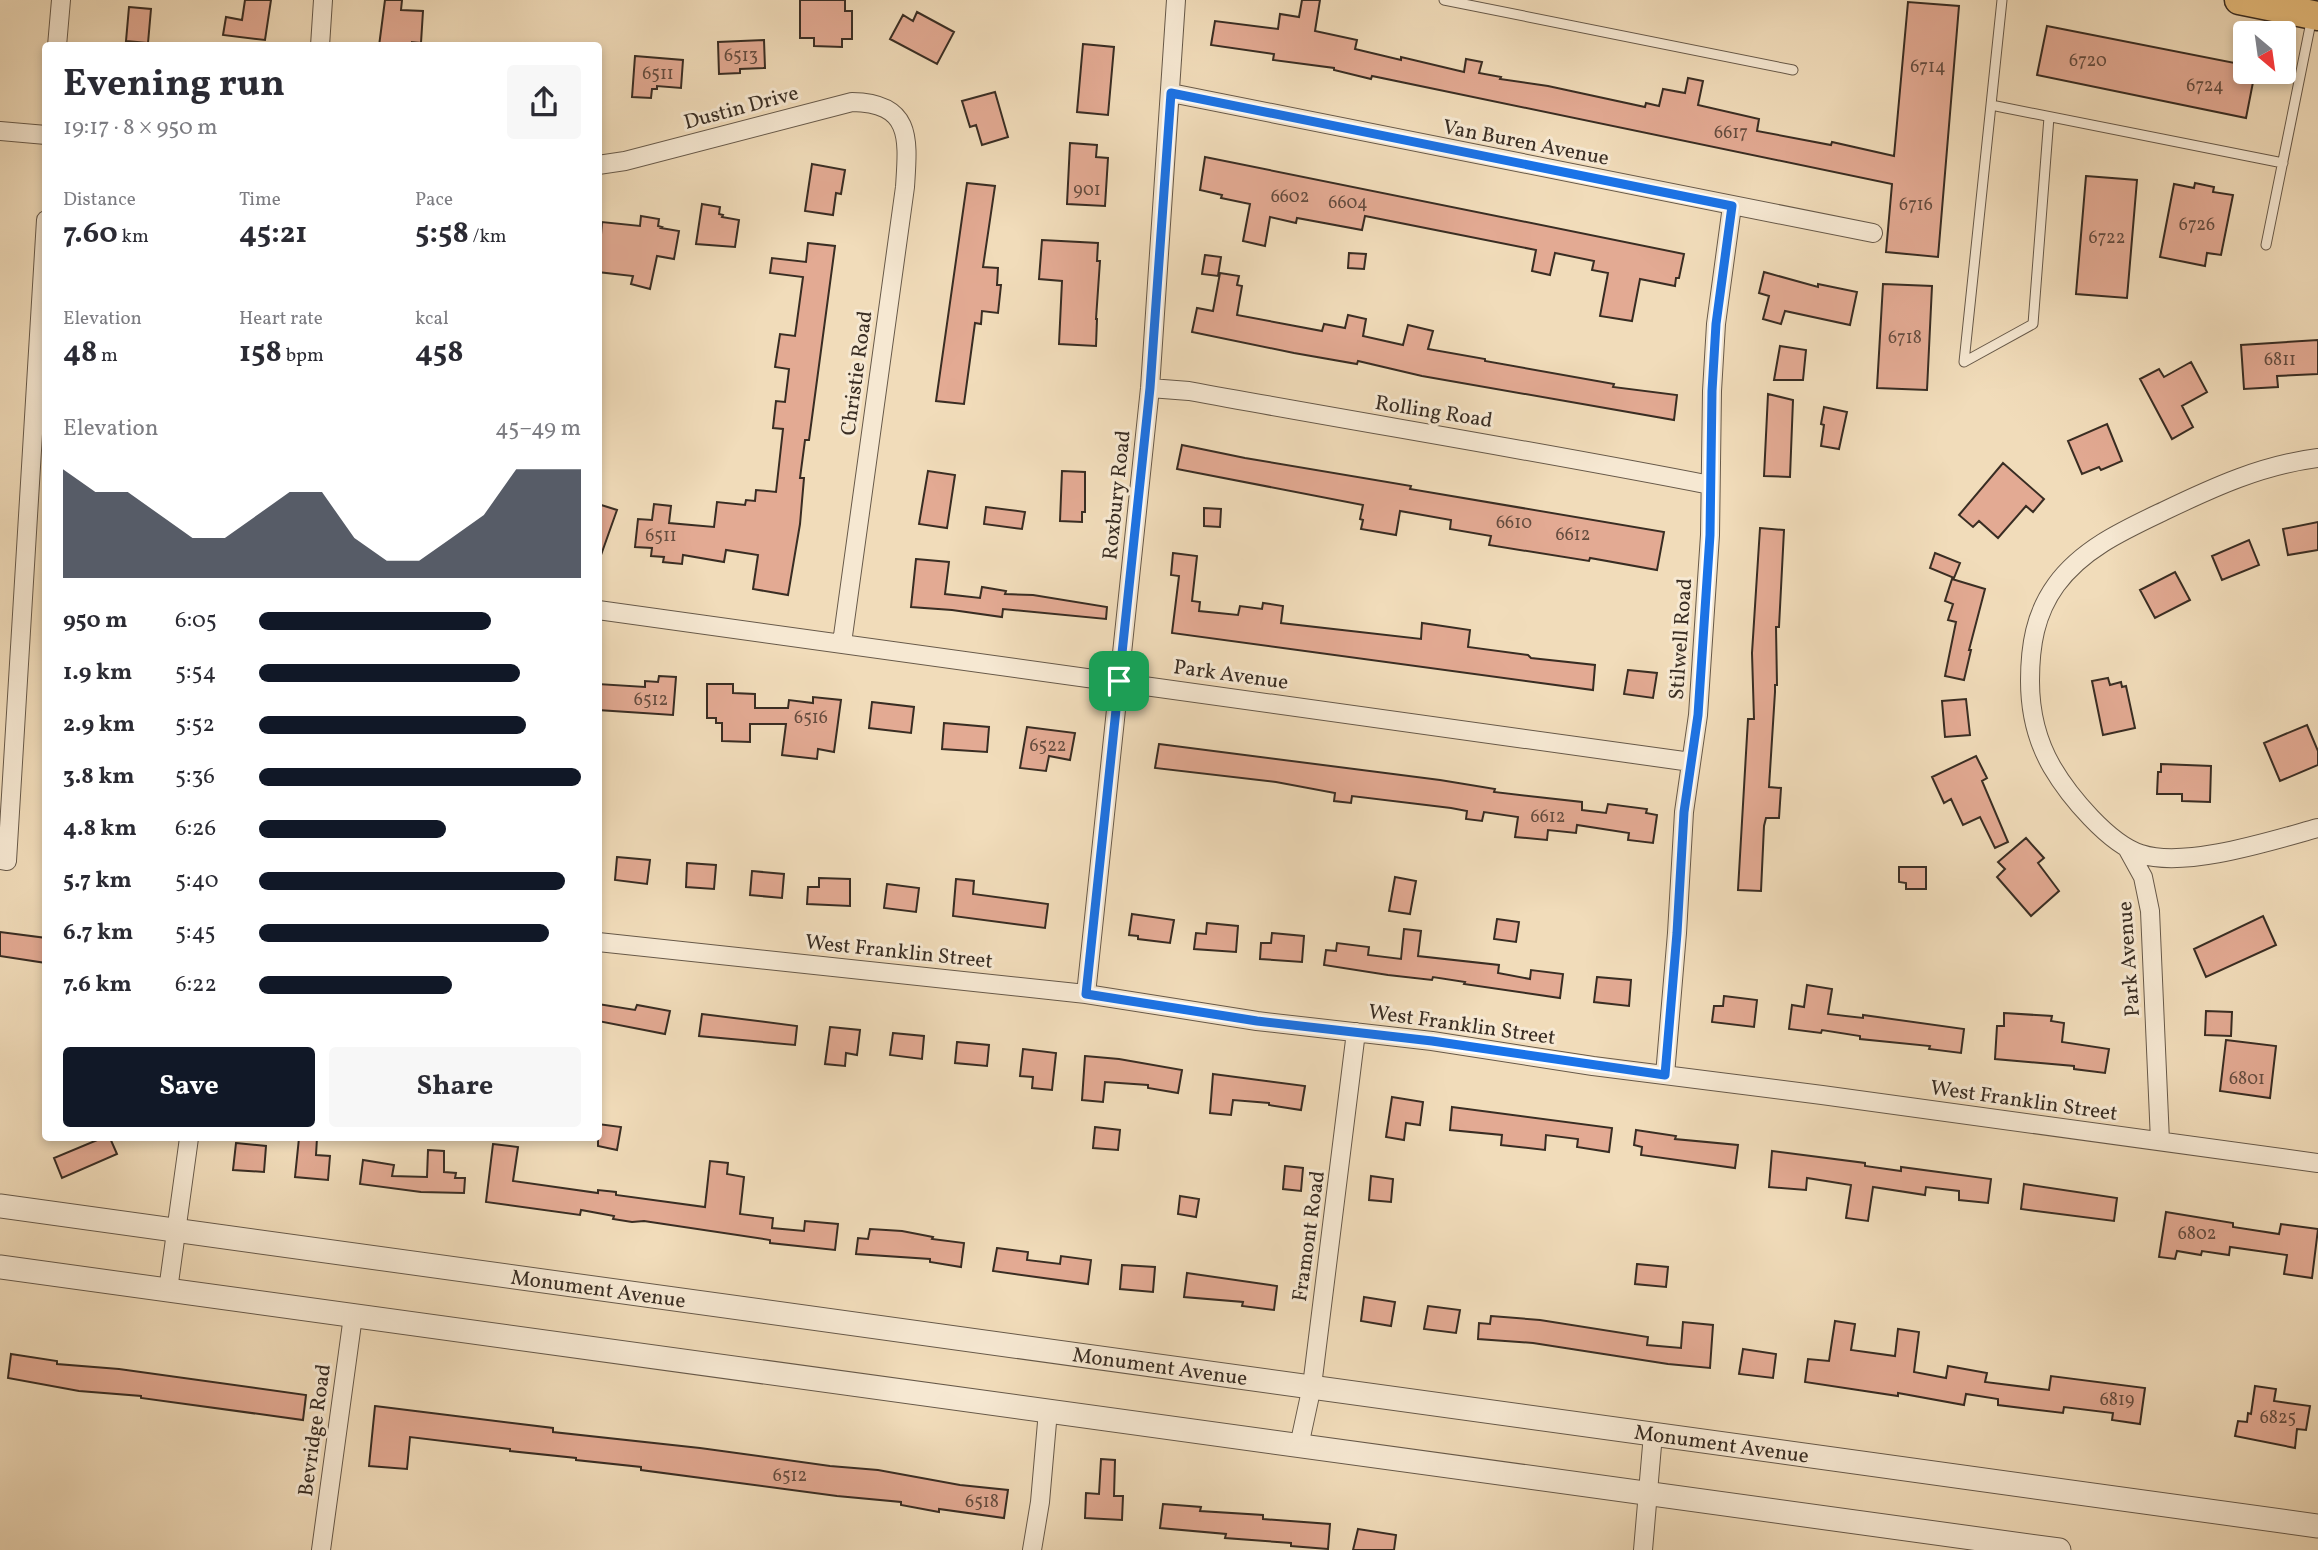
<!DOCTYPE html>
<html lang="en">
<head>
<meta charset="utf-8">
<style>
	:root { --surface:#fff; --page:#f7f7f7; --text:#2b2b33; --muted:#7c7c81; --accent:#111827 }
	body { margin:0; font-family:Vollkorn,serif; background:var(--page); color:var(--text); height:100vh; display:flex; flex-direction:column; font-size:26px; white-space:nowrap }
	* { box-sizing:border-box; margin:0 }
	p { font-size:23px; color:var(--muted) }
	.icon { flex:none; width:38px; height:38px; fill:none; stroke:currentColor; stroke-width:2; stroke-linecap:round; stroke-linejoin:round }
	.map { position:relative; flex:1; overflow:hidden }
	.sheet { position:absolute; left:42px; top:42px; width:560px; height:1099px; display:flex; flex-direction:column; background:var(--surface); border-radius:7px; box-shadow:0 4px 10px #0003 }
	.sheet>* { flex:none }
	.needle { width:46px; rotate:151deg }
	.tools { position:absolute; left:2233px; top:21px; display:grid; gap:14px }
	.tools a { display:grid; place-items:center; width:63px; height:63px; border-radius:7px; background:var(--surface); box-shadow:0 4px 10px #0003; font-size:35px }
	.pin { position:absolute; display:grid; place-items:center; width:60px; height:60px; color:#fff; margin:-30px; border-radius:14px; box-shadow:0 4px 10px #0006 }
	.round { display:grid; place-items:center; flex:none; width:74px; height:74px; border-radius:7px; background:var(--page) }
	.summary { display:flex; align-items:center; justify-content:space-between; height:119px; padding:0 21px }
	h1 { font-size:38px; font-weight:700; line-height:52px }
	.figures { display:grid; grid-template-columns:repeat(3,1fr); gap:10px; height:119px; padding:7px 21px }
	.figures div { display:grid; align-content:center }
	.figures b { font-size:30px; font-weight:700 }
	.figures small { font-size:19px; font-weight:400 }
	.figures p { font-size:19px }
	.chart { height:196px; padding:14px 21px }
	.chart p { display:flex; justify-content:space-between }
	.chart svg { width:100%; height:126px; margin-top:7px; fill:var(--accent); opacity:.7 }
	.button { display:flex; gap:14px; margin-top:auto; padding:14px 21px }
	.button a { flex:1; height:80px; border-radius:7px; background:var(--accent); color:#fff; font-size:28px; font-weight:700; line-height:80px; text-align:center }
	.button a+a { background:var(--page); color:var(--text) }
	ul { padding:0 21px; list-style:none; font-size:23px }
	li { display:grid; grid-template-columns:112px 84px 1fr; align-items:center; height:52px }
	li i { height:18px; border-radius:9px; background:var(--accent) }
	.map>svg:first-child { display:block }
	.building { fill:#e3aa93; stroke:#392d23; stroke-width:2 }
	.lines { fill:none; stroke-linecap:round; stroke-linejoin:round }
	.service-casing { stroke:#675949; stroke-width:11 }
	.minor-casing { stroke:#675949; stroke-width:20 }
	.tertiary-casing { stroke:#675949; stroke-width:25 }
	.primary-casing { stroke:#392d23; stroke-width:31 }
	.service { stroke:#f6e8d2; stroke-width:9 }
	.minor { stroke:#f6e8d2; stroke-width:18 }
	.tertiary { stroke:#f6e8d2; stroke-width:23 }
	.primary { stroke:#e8be7d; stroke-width:28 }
	.route-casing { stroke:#fff; stroke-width:14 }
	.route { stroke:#1a73e8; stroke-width:9 }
	.labels { text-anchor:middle; stroke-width:6; stroke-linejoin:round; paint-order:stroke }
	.number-label { font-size:18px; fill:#644c3f }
	.street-label { font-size:21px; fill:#392d23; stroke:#f6e8d2 }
</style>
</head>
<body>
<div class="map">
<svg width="2318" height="1550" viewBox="0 0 2318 1550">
	<rect width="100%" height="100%" fill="#f1dcba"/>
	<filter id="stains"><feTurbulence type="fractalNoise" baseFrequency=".00286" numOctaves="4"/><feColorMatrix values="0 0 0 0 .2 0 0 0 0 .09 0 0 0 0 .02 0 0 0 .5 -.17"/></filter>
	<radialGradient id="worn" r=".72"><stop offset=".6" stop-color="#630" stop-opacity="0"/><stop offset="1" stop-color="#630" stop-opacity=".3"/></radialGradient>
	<path class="building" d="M245 0H271L265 40 223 35 226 17 242 20Z
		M385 0H402L401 10 423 11 421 43 412 42V46H379Z
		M800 0H845V11H852V39H842V47L814 46V38H800Z
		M1302 0H1320L1315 31 1357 40 1355 49 1401 60V57L1464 72 1466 59 1482 62 1479 73 1501 77 1500 79 1548 86 1645 107 1646 103 1659 106 1663 89 1685 93 1688 78 1703 81 1698 105 1759 119 1757 131 1831 145 1832 142 1894 156 1908 2 1959 6 1938 257 1886 252 1892 184 1372 76 1371 79 1334 70V68L1273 60 1274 54 1211 45 1215 21 1278 29 1280 14 1299 17Z
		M129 7 151 9 148 43 126 41Z
		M917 12 954 32 937 64 890 39 903 15 913 21Z
		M2047 26 2245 65V72H2255L2246 118 2037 75Z
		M764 40 765 68 740 69V73L719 74 718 42Z
		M1083 44 1114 47 1108 115 1077 112Z
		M635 56 683 60 681 88 657 86V89H652L651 98 632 97Z
		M995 92 1008 137 982 145 976 125 970 127 962 101Z
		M1070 143 1097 145 1096 157 1108 158 1105 206 1067 204Z
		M1205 157 1684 254 1679 278H1676L1675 286 1640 279 1632 321 1600 316 1608 273 1592 270 1594 261 1555 253 1550 275 1532 271 1536 250 1365 216 1362 230 1297 218 1296 223 1270 217 1265 246 1243 241 1250 204 1221 198 1222 195 1200 190Z
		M812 164 845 170 841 194 836 193 833 215 805 211Z
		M2086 176 2137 180 2127 298 2076 294Z
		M967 183 995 186 983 267 998 268 997 285H1001L998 313 982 311 981 324 975 323 964 404 936 401Z
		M2195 183 2214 187 2213 192 2233 195 2221 255 2207 253 2205 266 2160 257 2174 184 2194 188Z
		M702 204 720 207 719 214 723 215 722 217 739 220 735 247 696 244Z
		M641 216 659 219 658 226 662 227 661 228 679 231 674 259 657 256 650 289 631 284 633 276 598 272V234L601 235 602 222 640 226Z
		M1042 240 1098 243 1097 261H1100L1096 319H1097L1096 346 1059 344 1062 281 1039 279Z
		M808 243 835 246 809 440H805L800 478H804L800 524 788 595 753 589 758 555 726 550 724 562 683 555 682 564 663 562 664 557 651 556 652 548 635 547 638 519 652 520 654 504 671 506 669 523 714 527 717 502 745 505 746 500 755 501 756 490 776 492 783 429 773 428 776 401 785 402 789 369 775 367 780 334 795 336 803 277 770 273 772 258 806 262Z
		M1349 253 1366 254 1364 269 1348 268Z
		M1205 255 1221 257 1218 276 1202 274Z
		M1764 272 1818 287V284L1857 292 1850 325 1785 311 1781 324 1763 319 1769 296 1759 293Z
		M1220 273 1239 276 1237 285 1242 286 1237 315 1322 331 1324 324 1345 328 1348 315 1366 319 1363 336 1403 345 1408 325 1433 331 1428 349 1485 359V361L1614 384 1613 387 1677 395 1674 420 1422 376 1358 361 1357 364 1294 353 1192 332 1197 308 1213 311Z
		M1883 284 1932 286 1927 390 1877 388Z
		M2318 340V374L2277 376 2278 387 2244 389 2241 345Z
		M1780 346 1806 350 1803 380H1774Z
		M2191 362 2207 392 2182 406 2193 427 2172 439 2140 379 2159 369 2164 377Z
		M1768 394 1793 400 1790 477 1764 476Z
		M1824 407 1847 412 1839 449 1821 446 1824 425 1821 424Z
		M2107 424 2122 461 2101 470 2099 467 2082 474 2068 441Z
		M1182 445 1245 458 1411 486 1410 489 1664 532 1657 570 1590 558 1589 561 1489 545 1491 536 1450 529 1451 520 1400 511 1396 535 1361 529 1363 520 1360 519 1363 505 1177 469Z
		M2003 463 2044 499 2033 512 2026 506 1998 538 1979 521 1973 527 1959 515Z
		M928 471 955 475 947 528 919 524Z
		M1062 471 1085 472V512H1082V522L1060 521Z
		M598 504 617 510 601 555 598 554Z
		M986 507 1025 512 1022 529 984 524Z
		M1204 508 1221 509 1220 527 1204 526Z
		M2318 522V550L2288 555 2283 529Z
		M1760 528 1784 530 1779 627H1776L1777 685H1775V692L1769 787 1781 788 1779 818H1766L1764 826 1761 891 1738 890 1748 719H1754L1752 653Z
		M2249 540 2259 565 2222 580 2212 556Z
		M1173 553 1197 556 1192 601 1200 602 1199 611 1238 615 1240 606 1262 609 1263 603 1283 606 1281 623 1421 639 1422 623 1470 630 1468 647 1528 655 1531 658 1595 665 1593 690 1172 633 1179 576 1171 575Z
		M1935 553 1960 563 1954 578 1930 568Z
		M916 559 949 562 945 594 980 598 982 587 1006 591 1005 594 1033 595 1107 607 1106 619 1003 609 1002 617 952 610 911 607Z
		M2175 572 2190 600 2155 618 2140 590Z
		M1952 579 1985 589 1969 650H1971L1964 680 1945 676 1956 622 1948 620 1953 604 1945 601Z
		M1628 670 1657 673 1653 698 1624 694Z
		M659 676 676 677 673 715 598 710V684L645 687V681L658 682Z
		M2108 678 2110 685 2121 682 2122 687 2126 686 2135 728 2103 735 2092 681Z
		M707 684H733V693L755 694V708H788L789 700 813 703V697L841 700 834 752 818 749 817 759 782 755 786 724H750V742L722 741V723H716V718H707Z
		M1966 699 1970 735 1945 737 1942 701Z
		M872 702 914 707 911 733 869 728Z
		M944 723 989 727 987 752 942 749Z
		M2307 725 2318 751V765L2280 781 2264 743Z
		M1027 727 1075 733 1070 760 1049 756 1046 771 1020 768Z
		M1159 744 1440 780 1495 789 1494 792 1582 802V810L1606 813 1608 804 1647 809 1646 813 1657 815 1653 843 1628 840 1629 833 1577 825 1576 833 1548 830 1547 840 1515 837 1518 817 1484 812 1482 821 1466 819 1467 811 1451 808 1352 796 1351 803 1334 801 1335 793 1276 782 1155 768Z
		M1976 756 1987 778 1982 781 2008 842 1995 848 1980 817 1963 825 1951 799 1944 803 1932 777Z
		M2161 764 2211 766 2210 802 2182 801V794H2157L2158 772H2161Z
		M2026 838 2044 858 2038 863 2059 891 2031 916 1997 877 2005 869 1998 862Z
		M617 857 650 860 647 884 615 880Z
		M687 863 716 865 714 889 686 887Z
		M1899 867H1926V889H1906V883L1899 882Z
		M752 871 784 874 782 898 750 895Z
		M1395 877 1416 881 1410 914 1389 911Z
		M819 878 850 879V906L807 904 808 887H819Z
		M956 879 974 881 973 894 1048 904 1045 928 953 916Z
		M887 884 919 888 916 912 884 908Z
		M1132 914 1174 920 1170 943 1138 939V936L1129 935Z
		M2263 916 2276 945 2206 977 2194 949Z
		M1497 919 1519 922 1516 942 1494 939Z
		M1207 923 1238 926 1236 952 1194 949 1196 933 1206 934Z
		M1404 929 1421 931 1418 956 1499 965 1498 973 1530 979 1531 970 1563 974 1560 998 1464 984 1465 982 1433 977 1432 980 1388 975 1324 965 1326 950 1336 951 1337 943 1369 947 1368 955 1401 959Z
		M0 932 46 938V963L0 956Z
		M1272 933 1304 936 1302 962 1260 959 1261 943H1271Z
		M1597 977 1631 980 1629 1006 1594 1002Z
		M1807 985 1832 989 1828 1014 1863 1018V1015L1964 1029 1961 1053 1929 1049 1930 1046 1860 1039V1036L1822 1030 1821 1033 1789 1029 1792 1005 1804 1007Z
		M1724 996 1757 1000 1754 1027 1712 1022 1714 1006H1723Z
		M598 1004 635 1010 637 1005 670 1011 665 1034 598 1021Z
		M2206 1011 2232 1012 2231 1036 2205 1035Z
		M2004 1013 2052 1016 2051 1021 2064 1023 2062 1042 2109 1049 2105 1073 2074 1069V1066L1995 1059 1997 1026H2004Z
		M702 1014 797 1026 795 1045 699 1036Z
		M830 1027 860 1030 857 1055 846 1053 845 1066 825 1064Z
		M893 1033 924 1036 922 1059 890 1055Z
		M2226 1040 2276 1046 2270 1098 2220 1091Z
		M957 1042 989 1045 987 1066 955 1063Z
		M1023 1049 1056 1053 1052 1090 1032 1088 1033 1077 1020 1076Z
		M1085 1056 1119 1059 1182 1070 1178 1093 1148 1088V1085L1105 1082 1103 1102 1082 1100Z
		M1213 1074 1305 1086 1301 1110 1269 1105V1103L1233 1100 1231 1115 1210 1113Z
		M1392 1097 1423 1102 1420 1125 1406 1123 1404 1140 1386 1137Z
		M1452 1107 1612 1128 1609 1152 1577 1147 1578 1139 1546 1135 1545 1150 1501 1145 1502 1135 1450 1130Z
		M598 1124 621 1127 617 1150 598 1146Z
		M1095 1127 1120 1130 1118 1150 1093 1148Z
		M1636 1130 1676 1136 1675 1139 1738 1145 1735 1168 1641 1155 1642 1147 1634 1145Z
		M102 1138H110L117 1154 62 1178 54 1158Z
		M299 1138H317L316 1155 330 1156 328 1180 295 1177Z
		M236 1143 266 1146 264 1172 233 1170Z
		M493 1144 518 1147 513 1181 598 1193V1190L616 1192V1195L705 1207 710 1161 728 1163 727 1174 744 1177 740 1214 773 1218 772 1228 804 1231 805 1221 838 1224 835 1250 770 1243V1240L644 1221 632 1222 613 1219 614 1216 581 1210 580 1215 486 1202Z
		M428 1150 444 1151V1172L456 1173 455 1178H465L464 1193 421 1192 360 1184 363 1160 394 1165 392 1176 427 1177Z
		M1772 1151 1865 1163V1166L1901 1171V1167L1991 1179 1988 1203 1959 1200V1191L1926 1187 1925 1195 1873 1187 1868 1221 1846 1218 1851 1185 1807 1178 1806 1190 1769 1187Z
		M1285 1166 1303 1168 1301 1191 1283 1189Z
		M1371 1176 1393 1179 1391 1202 1369 1200Z
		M2024 1184 2117 1198 2114 1221 2021 1209Z
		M1180 1196 1199 1199 1196 1217 1178 1214Z
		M2166 1212 2233 1223V1227L2279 1234 2281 1224 2318 1229 2312 1278 2284 1274 2287 1255 2230 1247 2229 1255 2202 1251 2201 1255 2177 1251 2175 1259 2159 1257Z
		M870 1229 902 1231 933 1237 932 1239 964 1243 961 1267 930 1262V1259L856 1254 858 1238 868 1239Z
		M997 1248 1028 1252 1027 1260 1060 1264 1061 1256 1091 1260 1088 1284 993 1271Z
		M1637 1264 1668 1267 1666 1287 1635 1284Z
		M1122 1265 1155 1267 1153 1292 1120 1289Z
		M1187 1273 1277 1286 1274 1310 1242 1306 1243 1302 1184 1297Z
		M1364 1297 1395 1302 1391 1326 1361 1321Z
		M1428 1306 1460 1310 1456 1333 1424 1329Z
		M1491 1316 1540 1320 1648 1337 1647 1345 1681 1348 1683 1322 1713 1325 1710 1368 1668 1364 1533 1343 1478 1339 1479 1323 1490 1324Z
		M1835 1321 1855 1324 1851 1350 1895 1356 1898 1329 1919 1332 1914 1372 1946 1378 1948 1366 1987 1373 1985 1382 2049 1390 2051 1376 2145 1388 2140 1424 2112 1420 2113 1413 2064 1407 2063 1413 1998 1405V1399L1966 1394 1964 1405 1898 1393V1396L1805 1382 1808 1359 1829 1361Z
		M1743 1349 1776 1354 1773 1378 1739 1374Z
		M11 1354 57 1361V1364L119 1369 306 1395 303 1420 141 1398V1396L79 1391 8 1378Z
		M2255 1386 2276 1389 2274 1401 2310 1406 2306 1430 2297 1429 2295 1448 2235 1436 2238 1421 2247 1422 2248 1413 2251 1414Z
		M375 1406 553 1428V1432L700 1448 830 1466 878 1470 960 1485 1008 1490 1004 1518 939 1509V1512L901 1505V1502L837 1496 641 1470V1467L576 1460V1458L510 1451V1449L410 1437 407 1469 369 1466Z
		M1101 1459 1115 1460 1114 1496H1123L1122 1520 1085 1518 1086 1493 1099 1494Z
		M1163 1504 1201 1507 1200 1511 1263 1515V1519L1330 1524 1328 1549 1291 1546V1543L1225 1538 1226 1534 1160 1528Z
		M1358 1529 1396 1535 1394 1550H1353Z"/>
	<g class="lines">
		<defs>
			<path id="service" d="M1444 0 1793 70
				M2002 0 1964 362 2033 324 2049 117
				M1991 105 2283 163
				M2266 245 2312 17"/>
			<path id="minor" d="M57 46 61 0
				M320 46 323 0
				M1171 93 1873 233
				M0 131 46 135
				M598 165 625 161 852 102C913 103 908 140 905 187L842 643
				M1150 388 1189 391C1363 423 1537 451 1710 485
				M2318 458C2262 465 2214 487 2164 511 2124 530 2082 549 2056 585 2035 614 2030 646 2030 681 2030 710 2037 741 2052 767 2069 796 2109 844 2141 854 2185 869 2274 840 2318 828
				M598 610 1691 762
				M2127 848 2143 877 2150 911 2160 1141
				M0 860 7 861 46 220
				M598 942 1086 994 1257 1021 1432 1041 1593 1066 1822 1095 2318 1163
				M1086 994 1150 388 1176 0
				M1665 1075 1677 933 1684 812 1698 715 1710 535 1712 391 1716 324 1732 206
				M168 1290 189 1138
				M1299 1446 1312 1386 1356 1032
				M321 1550 353 1316
				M1032 1550 1040 1502 1048 1411
				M1643 1550 1653 1434"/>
			<g id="tertiary">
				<path id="s1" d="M0 1206 2318 1526"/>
				<path d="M0 1267 2059 1550"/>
			</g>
			<path id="primary" d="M2239 0 2318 16"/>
		</defs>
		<use href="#service" class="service-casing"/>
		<use href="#minor" class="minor-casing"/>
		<use href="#tertiary" class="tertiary-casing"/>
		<use href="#primary" class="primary-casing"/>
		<use href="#service" class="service"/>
		<use href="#minor" class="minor"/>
		<use href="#tertiary" class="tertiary"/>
		<use href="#primary" class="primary"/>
	</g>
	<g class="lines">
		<defs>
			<path id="route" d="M1171 93 1732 206 1716 324 1712 391 1710 535 1698 715 1684 812 1677 933 1665 1075 1432 1041 1257 1021 1086 994 1150 388Z"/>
		</defs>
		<use href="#route" class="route-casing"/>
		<use href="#route" class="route"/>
	</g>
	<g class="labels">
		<g class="number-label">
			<text x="741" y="61">6513</text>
			<text x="2088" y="66">6720</text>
			<text x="1928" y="72">6714</text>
			<text x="658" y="79">6511</text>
			<text x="2205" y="91">6724</text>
			<text x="1731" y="138">6617</text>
			<text x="1087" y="195">901</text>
			<text x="1290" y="202">6602</text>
			<text x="1348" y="208">6604</text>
			<text x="1916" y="210">6716</text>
			<text x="2197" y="230">6726</text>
			<text x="2107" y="243">6722</text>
			<text x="1905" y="343">6718</text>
			<text x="2280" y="365">6811</text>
			<text x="1514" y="528">6610</text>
			<text x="1573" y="540">6612</text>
			<text x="661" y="541">6511</text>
			<text x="651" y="705">6512</text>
			<text x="811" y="723">6516</text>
			<text x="1048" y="751">6522</text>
			<text x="1548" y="822">6612</text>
			<text x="2247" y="1084">6801</text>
			<text x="2197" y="1239">6802</text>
			<text x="2117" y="1405">6819</text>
			<text x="2278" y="1423">6825</text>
			<text x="790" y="1481">6512</text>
			<text x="982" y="1507">6518</text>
		</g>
		<g class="street-label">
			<text transform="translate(741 107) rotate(-15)" y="7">Dustin Drive</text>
			<text transform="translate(1526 142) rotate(11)" y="7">Van Buren Avenue</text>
			<text transform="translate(856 373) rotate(-82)" y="7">Christie Road</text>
			<text transform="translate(1434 411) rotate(9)" y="7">Rolling Road</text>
			<text transform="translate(1116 495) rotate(-84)" y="7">Roxbury Road</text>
			<text transform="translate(1680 639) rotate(-86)" y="7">Stilwell Road</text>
			<text transform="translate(1231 674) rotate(8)" y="7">Park Avenue</text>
			<text transform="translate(899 951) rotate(6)" y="7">West Franklin Street</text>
			<text transform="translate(2128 959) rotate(-94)" y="7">Park Avenue</text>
			<text transform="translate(1462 1024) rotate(8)" y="7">West Franklin Street</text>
			<text transform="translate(2024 1100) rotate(8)" y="7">West Franklin Street</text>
			<text transform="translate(1308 1236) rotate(-82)" y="7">Framont Road</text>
			<text dy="7" stroke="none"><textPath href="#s1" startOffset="604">Monument Avenue</textPath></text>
			<text dy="7" stroke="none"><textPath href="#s1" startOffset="1171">Monument Avenue</textPath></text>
			<text transform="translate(314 1430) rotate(-82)" y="7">Bevridge Road</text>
			<text dy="7" stroke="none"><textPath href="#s1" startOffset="1738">Monument Avenue</textPath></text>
		</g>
	</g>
	<rect width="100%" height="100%" filter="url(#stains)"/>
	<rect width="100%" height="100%" fill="url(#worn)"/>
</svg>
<div class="tools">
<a><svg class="needle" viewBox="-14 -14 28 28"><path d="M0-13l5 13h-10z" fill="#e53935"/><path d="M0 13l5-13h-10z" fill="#7c7c81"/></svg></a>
</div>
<div class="pin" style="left:1119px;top:681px;background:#1e9e55"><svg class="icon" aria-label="arrive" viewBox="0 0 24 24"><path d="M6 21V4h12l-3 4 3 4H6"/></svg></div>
<section class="sheet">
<div class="summary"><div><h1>Evening run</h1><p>19:17 · 8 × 950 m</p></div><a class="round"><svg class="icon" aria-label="share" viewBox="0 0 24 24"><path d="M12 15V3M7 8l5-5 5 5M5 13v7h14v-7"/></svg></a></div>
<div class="figures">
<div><p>Distance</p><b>7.60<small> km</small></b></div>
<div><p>Time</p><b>45:21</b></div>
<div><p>Pace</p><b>5:58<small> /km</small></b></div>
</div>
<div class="figures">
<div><p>Elevation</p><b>48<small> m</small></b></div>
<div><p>Heart rate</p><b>158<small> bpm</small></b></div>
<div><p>kcal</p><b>458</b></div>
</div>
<div class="chart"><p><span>Elevation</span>45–49 m</p>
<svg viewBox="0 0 160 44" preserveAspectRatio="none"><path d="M0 44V6L10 14L20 14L30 22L40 30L50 30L60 22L70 14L80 14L90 30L100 38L110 38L120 30L130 22L140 6L150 6L160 6V44z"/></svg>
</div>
<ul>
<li><b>950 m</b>6:05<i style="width:72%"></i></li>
<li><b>1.9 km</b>5:54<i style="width:81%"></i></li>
<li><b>2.9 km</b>5:52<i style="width:83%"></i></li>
<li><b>3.8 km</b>5:36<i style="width:100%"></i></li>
<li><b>4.8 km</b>6:26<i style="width:58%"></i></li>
<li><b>5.7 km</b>5:40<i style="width:95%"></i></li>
<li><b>6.7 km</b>5:45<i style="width:90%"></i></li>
<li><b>7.6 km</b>6:22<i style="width:60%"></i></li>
</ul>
<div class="button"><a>Save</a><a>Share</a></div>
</section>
</div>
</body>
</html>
